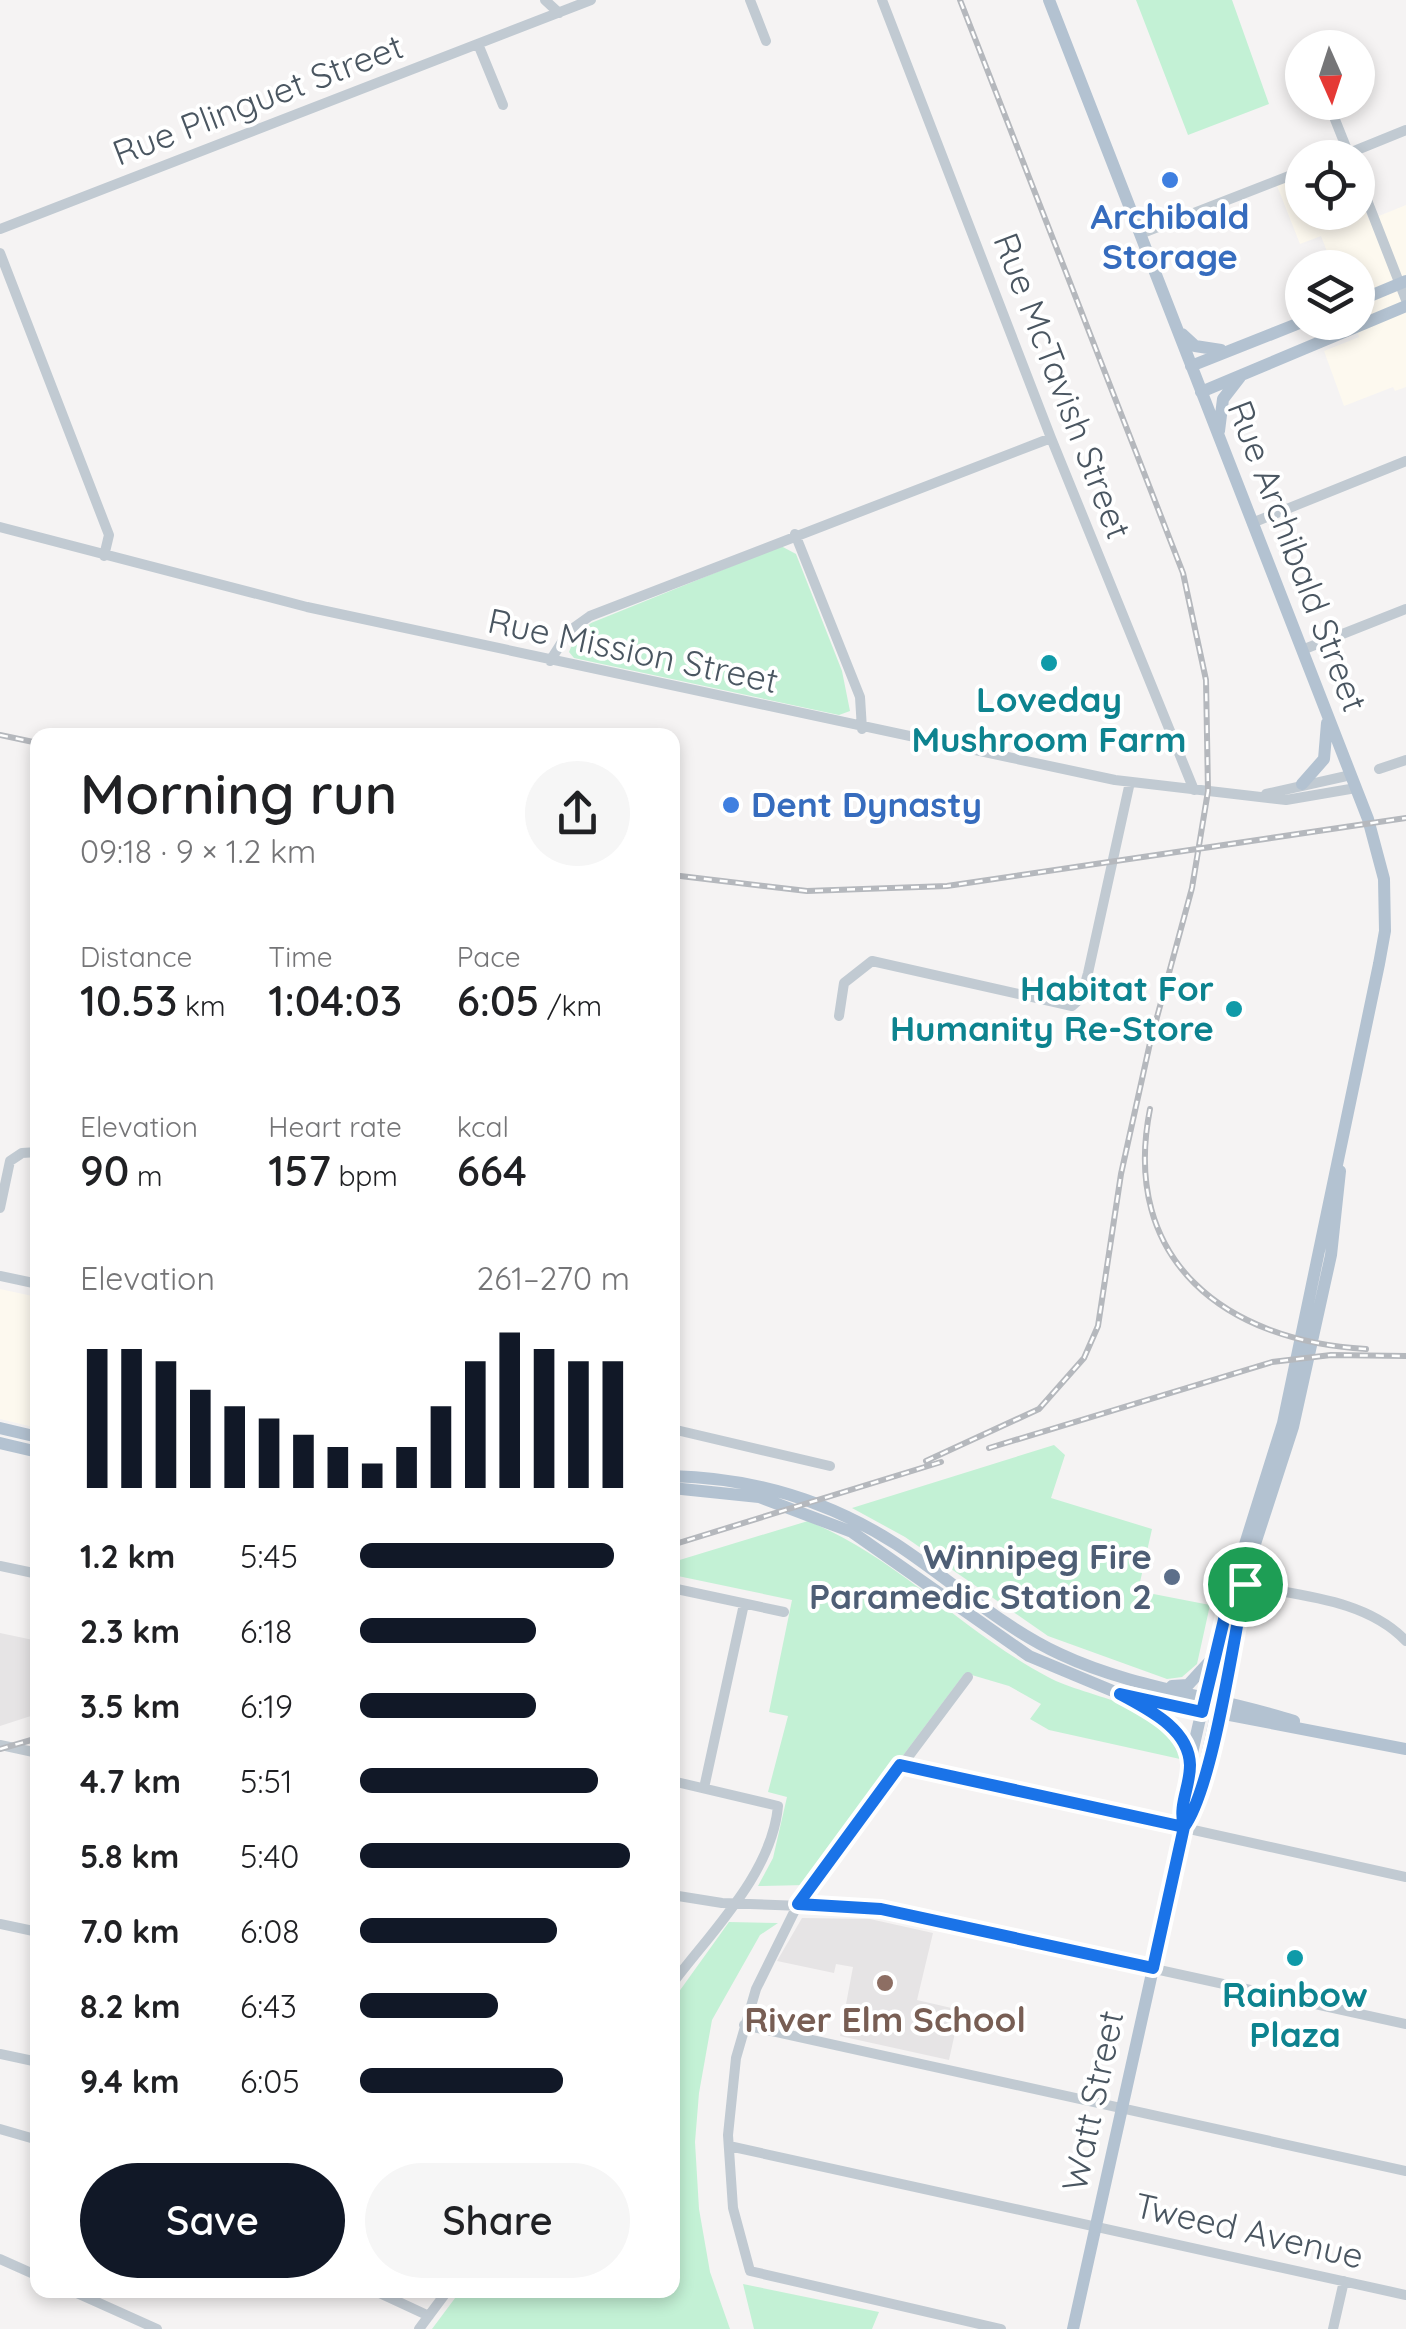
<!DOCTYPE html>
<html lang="en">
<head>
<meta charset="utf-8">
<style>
	:root { --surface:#fff; --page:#f6f6f6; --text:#202124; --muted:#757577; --accent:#111827 }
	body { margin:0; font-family:Quicksand,sans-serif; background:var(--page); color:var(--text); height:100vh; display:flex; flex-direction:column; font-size:38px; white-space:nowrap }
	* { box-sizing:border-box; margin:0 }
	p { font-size:32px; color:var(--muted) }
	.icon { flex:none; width:55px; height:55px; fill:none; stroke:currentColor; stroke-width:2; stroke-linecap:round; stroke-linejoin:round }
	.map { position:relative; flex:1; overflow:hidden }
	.side { position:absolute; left:30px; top:728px; width:650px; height:1570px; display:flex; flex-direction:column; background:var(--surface); border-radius:20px; box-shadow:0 5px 15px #0003 }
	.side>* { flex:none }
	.needle { width:65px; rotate:177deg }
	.buttons { position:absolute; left:1285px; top:30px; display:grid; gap:20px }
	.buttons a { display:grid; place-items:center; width:90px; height:90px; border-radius:50%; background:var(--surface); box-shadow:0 5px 15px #0003; font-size:50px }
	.pin { position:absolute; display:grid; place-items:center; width:85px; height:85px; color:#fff; margin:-42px; border:5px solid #fff; border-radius:50%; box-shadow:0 2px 10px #0007 }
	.round { display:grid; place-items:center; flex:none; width:105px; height:105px; border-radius:52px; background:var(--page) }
	.overview { display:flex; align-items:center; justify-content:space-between; height:170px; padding:0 50px }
	h1 { font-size:55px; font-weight:600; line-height:75px }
	.stats { display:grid; grid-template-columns:repeat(3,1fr); gap:15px; height:170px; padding:10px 50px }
	.stats div { display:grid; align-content:center }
	.stats b { font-size:42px; font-weight:600 }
	.stats small { font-size:28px; font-weight:400 }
	.stats p { font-size:28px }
	.chart { height:280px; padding:20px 50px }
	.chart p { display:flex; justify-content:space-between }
	.chart svg { width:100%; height:180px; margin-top:10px; stroke:var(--accent); stroke-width:6 }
	.cta { display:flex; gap:20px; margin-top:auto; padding:20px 50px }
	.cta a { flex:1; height:115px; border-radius:60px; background:var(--accent); color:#fff; font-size:40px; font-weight:600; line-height:115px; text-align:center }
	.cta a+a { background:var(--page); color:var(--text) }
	ul { padding:0 50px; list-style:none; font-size:32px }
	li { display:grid; grid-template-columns:160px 120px 1fr; align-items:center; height:75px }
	li i { height:25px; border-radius:12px; background:var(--accent) }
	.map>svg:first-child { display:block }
	.commercial { fill:#fdf9ef }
	.education { fill:#e6e4e5 }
	.green { fill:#c3f1d5 }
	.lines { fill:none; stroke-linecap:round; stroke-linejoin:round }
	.minor { stroke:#c1cad2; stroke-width:10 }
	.major { stroke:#b3c2d1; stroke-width:12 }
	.rail-casing { stroke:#b5b8bd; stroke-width:6 }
	.rail { stroke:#fff; stroke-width:2.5; stroke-dasharray:8; stroke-linecap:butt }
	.route-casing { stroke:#fff; stroke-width:20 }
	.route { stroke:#1a73e8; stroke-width:12 }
	.shop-dot { fill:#3f7fe0; stroke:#fff; stroke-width:4 }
	.culture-dot { fill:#0f9aa8; stroke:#fff; stroke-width:4 }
	.service-dot { fill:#5c6f8a; stroke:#fff; stroke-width:4 }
	.education-dot { fill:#8d6e63; stroke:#fff; stroke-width:4 }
	.labels { text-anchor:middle; stroke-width:8; stroke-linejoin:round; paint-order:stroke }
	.street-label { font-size:35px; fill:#4a5661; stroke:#fff }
	.shop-label { font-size:35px; font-weight:bold; fill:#366cbe; stroke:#fff }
	.culture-label { font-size:35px; font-weight:bold; fill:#0d838f; stroke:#fff }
	.service-label { font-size:35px; font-weight:bold; fill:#4e5e75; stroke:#fff; text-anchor:end }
	.education-label { font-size:35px; font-weight:bold; fill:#785e54; stroke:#fff }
</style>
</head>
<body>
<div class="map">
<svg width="1406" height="2329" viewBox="0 0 1406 2329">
	<rect width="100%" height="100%" fill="#f5f3f3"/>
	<path class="commercial" d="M1302 167V212H1358V193L1369 220 1406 205V387L1395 391 1393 387 1344 406 1324 351 1359 337 1354 323 1358 268 1333 267 1321 236 1300 244 1274 178Z
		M0 1289 37 1297V1428L0 1419Z"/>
	<path class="education" d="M0 1633 38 1641 37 1714 0 1726Z
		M802 1918 870 1919 933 1933 917 2000 960 2010 949 2060 840 2036 853 1967 836 1964 834 1973 777 1961Z"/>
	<path class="green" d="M1136 0H1232L1269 104 1188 135Z
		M781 546 796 554 842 671 850 711 839 715 574 658 569 652 576 635 591 623Z
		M1054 1445 1065 1455 1051 1498 1152 1529 1138 1591 1210 1605 1197 1664 1182 1677 1167 1679 1048 1636 905 1537 852 1508Z
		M808 1521C898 1558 963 1632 1048 1677 1088 1699 1170 1703 1180 1759L1049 1730 1030 1719 1041 1704 1009 1686 965 1673 806 1885 758 1886 773 1858 787 1797 768 1792 788 1716 769 1712 792 1600 673 1575V1562Z
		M729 1922 778 1923 760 1935 712 2020 699 2093 695 2142 699 2209 710 2272 730 2329H432L461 2290H672L673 2000Z
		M743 2284 879 2312 872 2329H754Z"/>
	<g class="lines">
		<path class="minor" d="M545 0 559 13
			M750 0 766 41
			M882 0 1051 438 1194 790
			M478 44 503 105
			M1328 102 1350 157
			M1337 158 1406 130
			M1358 177 1406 300
			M0 229 591 0
			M1140 234 1302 171
			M0 253 109 535 104 556
			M1252 523 1406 461
			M0 527 307 607 1115 780 1286 800 1356 788
			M795 534 860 697 862 729
			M1302 650 1406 609
			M550 661 569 631 590 616 1051 438
			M1379 769 1406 760
			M1266 794 1351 775
			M839 1016 844 983 872 961 1072 1006 1081 998 1088 973 1130 782
			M0 1208 10 1161 22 1153 38 1152
			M0 1276 38 1284
			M672 1429 830 1466
			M0 1566 38 1574
			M1241 1584C1298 1596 1365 1598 1406 1641
			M672 1588 784 1612
			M968 1677 798 1904 756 1989 736 2058 728 2135 733 2208 750 2271 1001 2329
			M0 1745 38 1753
			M900 1765 1406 1877
			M672 1781 778 1806C772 1873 711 1932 672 1984
			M704 1788 744 1604
			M672 1895 722 1903 881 1909 1406 2024
			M0 1924 38 1932
			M744 2025 1406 2171
			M0 2054 38 2062
			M0 2129 38 2140
			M729 2146 1406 2295
			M0 2259 38 2276
			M70 2290 157 2329
			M373 2290 429 2316
			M419 2329 448 2290
			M1333 2329 1344 2281"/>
		<path class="major" d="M1049 0 1368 819 1384 879 1385 931 1379 964 1283 1423 1226 1605 1179 1810 1183 1827 1170 1892 1073 2329
			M1358 301 1406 281
			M1182 334 1195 346 1221 350
			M1191 366 1302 322
			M1201 392 1406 306
			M1219 431 1223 399 1240 377
			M1302 784 1324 759 1327 723
			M0 1428 38 1437
			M0 1443 38 1452
			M672 1476C752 1478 829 1501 896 1544 951 1580 1000 1626 1060 1654 1134 1689 1217 1696 1294 1721
			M672 1488 759 1497 852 1532 1029 1656 1120 1694 1406 1749
			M1172 1686 1188 1685 1211 1660
			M1131 1700 1171 1727 1190 1764
			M1183 1827 1194 1813 1254 1547 1293 1427 1331 1255 1340 1171"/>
		<defs>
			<path id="rail" d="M0 735 38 743
				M672 875 807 891 947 886 1406 818
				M1150 1109C1120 1261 1226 1341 1366 1349
				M989 1448 1272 1362 1331 1355 1406 1356
				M926 1461 1039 1409 1084 1358 1098 1326 1121 1174 1150 1043 1192 888 1208 791 1206 680 1183 573 960 0
				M672 1545 941 1462
				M0 1749 38 1738"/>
		</defs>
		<use href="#rail" class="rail-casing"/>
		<use href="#rail" class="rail"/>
	</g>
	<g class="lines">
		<defs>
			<path id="route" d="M1245 1584 1233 1582 1202 1712 1120 1694C1147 1709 1189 1728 1190 1765 1190 1788 1178 1804 1184 1827L900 1765 798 1904 881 1909 1153 1968 1184 1827C1213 1787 1233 1640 1245 1584"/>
		</defs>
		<use href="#route" class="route-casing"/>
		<use href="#route" class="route"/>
	</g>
	<g class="shop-dot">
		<circle cx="1170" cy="180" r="10"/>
		<circle cx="731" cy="805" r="10"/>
	</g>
	<g class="culture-dot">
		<circle cx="1049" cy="663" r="10"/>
		<circle cx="1234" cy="1009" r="10"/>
		<circle cx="1295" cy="1958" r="10"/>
	</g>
	<circle class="service-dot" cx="1172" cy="1577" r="10"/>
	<circle class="education-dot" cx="885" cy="1983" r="10"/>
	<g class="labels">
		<g class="street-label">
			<text transform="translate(258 100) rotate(-21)" y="12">Rue Plinguet Street</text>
			<text transform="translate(1062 386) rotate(69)" y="12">Rue McTavish Street</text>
			<text transform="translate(1297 556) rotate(69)" y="12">Rue Archibald Street</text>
			<text transform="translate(633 651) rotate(12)" y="12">Rue Mission Street</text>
			<text transform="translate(1093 2101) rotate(-78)" y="12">Watt Street</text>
			<text transform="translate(1249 2231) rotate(13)" y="12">Tweed Avenue</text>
		</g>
		<g class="shop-label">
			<text x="1170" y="229">Archibald<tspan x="1170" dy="40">Storage</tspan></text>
			<text x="751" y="817" text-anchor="start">Dent Dynasty</text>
		</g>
		<g class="culture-label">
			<text x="1049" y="712">Loveday<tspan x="1049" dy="40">Mushroom Farm</tspan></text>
			<text x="1214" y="1001" text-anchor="end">Habitat For<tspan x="1214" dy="40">Humanity Re-Store</tspan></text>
			<text x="1295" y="2007">Rainbow<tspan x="1295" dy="40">Plaza</tspan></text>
		</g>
		<g class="service-label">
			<text x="1152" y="1569">Winnipeg Fire<tspan x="1152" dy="40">Paramedic Station 2</tspan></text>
		</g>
		<g class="education-label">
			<text x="885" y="2032">River Elm School</text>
		</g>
	</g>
</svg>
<div class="buttons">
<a><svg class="needle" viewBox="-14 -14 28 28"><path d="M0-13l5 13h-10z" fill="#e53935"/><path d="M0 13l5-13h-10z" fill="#757577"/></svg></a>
<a><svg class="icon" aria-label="locate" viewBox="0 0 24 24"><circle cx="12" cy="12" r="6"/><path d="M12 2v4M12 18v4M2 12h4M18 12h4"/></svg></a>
<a><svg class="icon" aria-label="layers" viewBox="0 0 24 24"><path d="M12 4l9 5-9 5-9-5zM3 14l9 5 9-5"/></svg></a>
</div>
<div class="pin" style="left:1245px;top:1584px;background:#1e9e55"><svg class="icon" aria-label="arrive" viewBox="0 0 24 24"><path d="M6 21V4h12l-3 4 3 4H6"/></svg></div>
<section class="side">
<div class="overview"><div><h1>Morning run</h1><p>09:18 · 9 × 1.2 km</p></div><a class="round"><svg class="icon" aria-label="share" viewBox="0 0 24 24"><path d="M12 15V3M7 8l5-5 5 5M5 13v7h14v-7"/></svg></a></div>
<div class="stats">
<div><p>Distance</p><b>10.53<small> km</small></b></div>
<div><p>Time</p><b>1:04:03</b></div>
<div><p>Pace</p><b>6:05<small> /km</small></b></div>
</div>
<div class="stats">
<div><p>Elevation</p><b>90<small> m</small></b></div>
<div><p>Heart rate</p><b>157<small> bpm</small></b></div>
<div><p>kcal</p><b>664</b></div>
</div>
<div class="chart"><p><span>Elevation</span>261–270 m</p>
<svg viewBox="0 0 160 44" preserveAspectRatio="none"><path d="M5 44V10M15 44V10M25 44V13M35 44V20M45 44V24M55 44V27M65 44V31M75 44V34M85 44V38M95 44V34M105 44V24M115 44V13M125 44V6M135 44V10M145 44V13M155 44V13"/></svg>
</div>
<ul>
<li><b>1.2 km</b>5:45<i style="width:94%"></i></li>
<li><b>2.3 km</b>6:18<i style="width:65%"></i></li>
<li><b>3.5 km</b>6:19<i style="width:65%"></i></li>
<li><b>4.7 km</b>5:51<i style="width:88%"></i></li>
<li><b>5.8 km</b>5:40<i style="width:100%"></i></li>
<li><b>7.0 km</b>6:08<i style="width:73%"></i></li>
<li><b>8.2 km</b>6:43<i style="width:51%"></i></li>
<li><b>9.4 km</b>6:05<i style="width:75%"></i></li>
</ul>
<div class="cta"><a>Save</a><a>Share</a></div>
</section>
</div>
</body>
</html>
